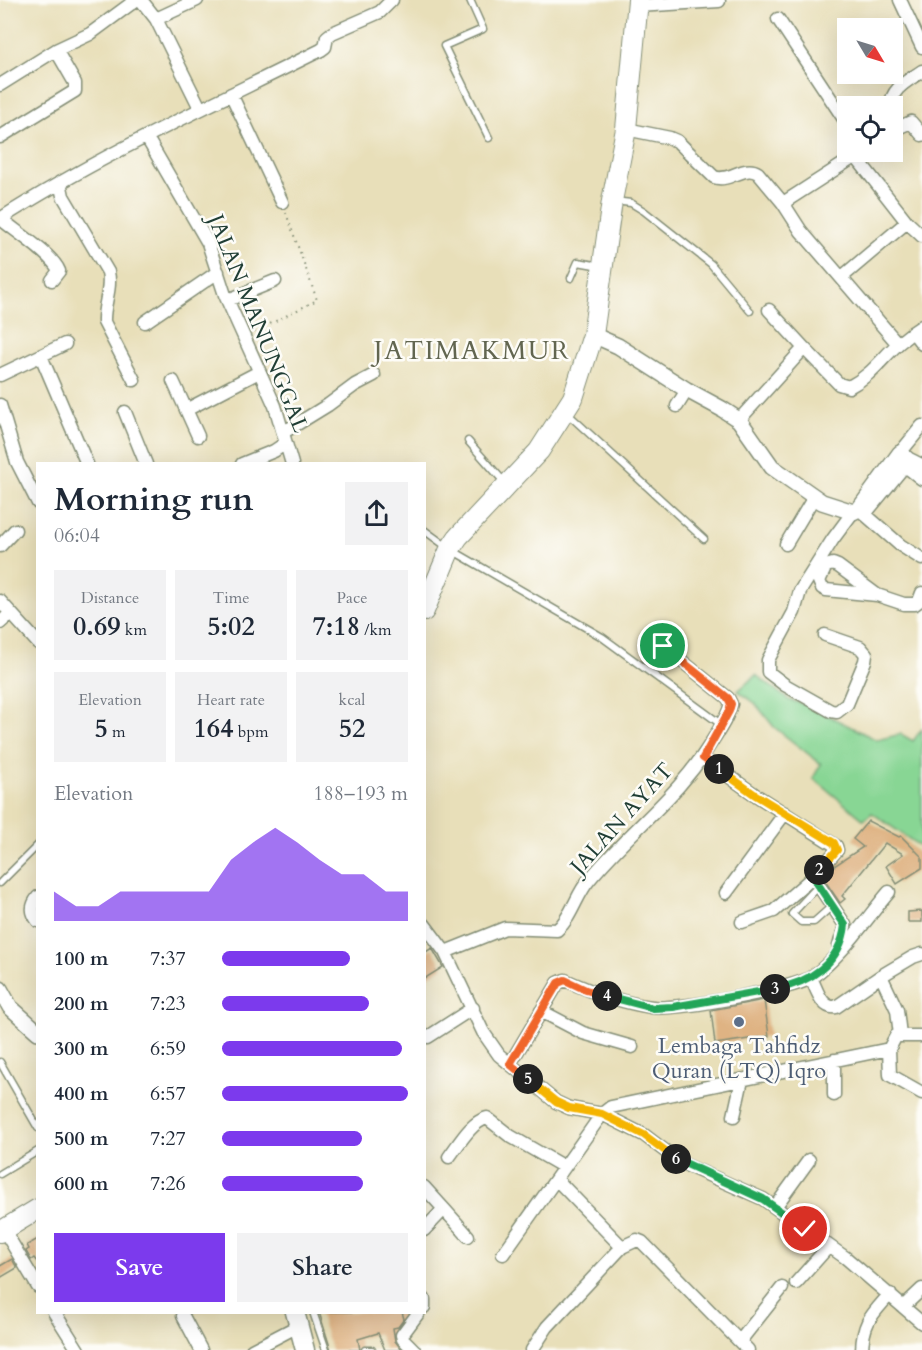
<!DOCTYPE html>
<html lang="en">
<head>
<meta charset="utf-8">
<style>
	:root { --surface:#fff; --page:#f2f2f3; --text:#1f2937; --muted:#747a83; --accent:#7c3aed }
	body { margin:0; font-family:Cardo,serif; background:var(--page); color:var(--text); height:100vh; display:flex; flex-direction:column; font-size:22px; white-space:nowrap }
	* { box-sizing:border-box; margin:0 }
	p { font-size:20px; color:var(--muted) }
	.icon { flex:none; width:33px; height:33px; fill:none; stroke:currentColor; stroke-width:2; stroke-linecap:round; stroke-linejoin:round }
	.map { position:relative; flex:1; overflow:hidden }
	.drawer { position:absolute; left:36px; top:462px; width:390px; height:852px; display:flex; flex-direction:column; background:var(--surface); border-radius:0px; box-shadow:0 6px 24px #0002 }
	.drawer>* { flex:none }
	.needle { width:39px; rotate:128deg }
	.controls { position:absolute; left:837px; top:18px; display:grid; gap:12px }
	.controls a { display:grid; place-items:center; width:66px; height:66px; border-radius:0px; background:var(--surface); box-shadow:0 6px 24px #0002; font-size:30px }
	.pin { position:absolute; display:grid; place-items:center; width:51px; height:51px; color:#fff; margin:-26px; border:3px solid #fff; border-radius:50%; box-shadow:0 2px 6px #0007 }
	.km { position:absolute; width:30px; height:30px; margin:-15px; border-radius:50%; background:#222; color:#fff; font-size:16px; line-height:30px; text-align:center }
	.round { display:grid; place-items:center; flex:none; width:63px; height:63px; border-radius:0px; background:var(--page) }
	.head { display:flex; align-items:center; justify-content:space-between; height:102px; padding:0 18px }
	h1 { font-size:33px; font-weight:700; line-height:45px }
	.figures { display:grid; grid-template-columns:repeat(3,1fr); gap:9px; height:102px; padding:6px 18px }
	.figures div { display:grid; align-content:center; border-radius:0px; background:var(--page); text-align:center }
	.figures b { font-size:26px; font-weight:700 }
	.figures small { font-size:16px; font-weight:400 }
	.figures p { font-size:16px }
	.chart { height:168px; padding:12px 18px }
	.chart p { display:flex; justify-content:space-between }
	.chart svg { width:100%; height:108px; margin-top:6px; fill:var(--accent); opacity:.7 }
	.primary-button { display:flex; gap:12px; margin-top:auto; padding:12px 18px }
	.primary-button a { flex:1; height:69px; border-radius:0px; background:var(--accent); color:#fff; font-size:24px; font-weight:700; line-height:69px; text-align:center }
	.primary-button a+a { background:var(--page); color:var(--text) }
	ul { padding:0 18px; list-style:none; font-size:20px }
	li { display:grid; grid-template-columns:96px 72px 1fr; align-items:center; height:45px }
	li i { height:15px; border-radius:8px; background:var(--accent) }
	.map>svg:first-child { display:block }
	.green { fill:#88d694; stroke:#548a64; stroke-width:1.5 }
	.building { fill:#dfb383 }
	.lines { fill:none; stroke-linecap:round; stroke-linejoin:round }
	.service-casing { stroke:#848e76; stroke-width:9 }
	.minor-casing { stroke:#848e76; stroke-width:15 }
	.tertiary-casing { stroke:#848e76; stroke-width:18 }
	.secondary-casing { stroke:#848e76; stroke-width:21 }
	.primary-casing { stroke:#848e76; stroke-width:22 }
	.path { stroke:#848e76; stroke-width:2; stroke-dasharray:1.5 4.5; stroke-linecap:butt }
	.service { stroke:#fff; stroke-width:6 }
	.minor { stroke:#fff; stroke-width:12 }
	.tertiary { stroke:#fff; stroke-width:15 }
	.secondary { stroke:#fff; stroke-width:18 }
	.primary { stroke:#fff; stroke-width:20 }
	.split-1-casing { stroke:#fff; stroke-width:12 }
	.split-2-casing { stroke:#fff; stroke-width:12 }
	.split-3-casing { stroke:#fff; stroke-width:12 }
	.split-4-casing { stroke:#fff; stroke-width:12 }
	.split-5-casing { stroke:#fff; stroke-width:12 }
	.split-6-casing { stroke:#fff; stroke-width:12 }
	.split-7-casing { stroke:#fff; stroke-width:12 }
	.split-1 { stroke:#f0652b; stroke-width:8 }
	.split-2 { stroke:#f5b400; stroke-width:8 }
	.split-3 { stroke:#22a559; stroke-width:8 }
	.split-4 { stroke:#22a559; stroke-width:8 }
	.split-5 { stroke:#f0652b; stroke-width:8 }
	.split-6 { stroke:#f5b400; stroke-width:8 }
	.split-7 { stroke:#22a559; stroke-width:8 }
	.service-dot { fill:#5c6f8a; stroke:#fdfcf7; stroke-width:2 }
	.labels { text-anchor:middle; stroke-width:5; stroke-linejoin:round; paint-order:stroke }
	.street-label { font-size:22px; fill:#1f3d34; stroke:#fdfcf7 }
	.service-label { font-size:22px; fill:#4e5e75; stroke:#fdfcf7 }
	.quarter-label { font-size:26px; letter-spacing:1.5px; fill:#626650; stroke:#fdfcf7 }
</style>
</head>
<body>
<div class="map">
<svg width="922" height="1350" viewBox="0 0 922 1350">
	<rect width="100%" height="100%" fill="#fdfcf7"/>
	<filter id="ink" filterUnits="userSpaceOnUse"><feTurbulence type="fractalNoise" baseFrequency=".0167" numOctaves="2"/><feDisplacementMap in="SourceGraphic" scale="12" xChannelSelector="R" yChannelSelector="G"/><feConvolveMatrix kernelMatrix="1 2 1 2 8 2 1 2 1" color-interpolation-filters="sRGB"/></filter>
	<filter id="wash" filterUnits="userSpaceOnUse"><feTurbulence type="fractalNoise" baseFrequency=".008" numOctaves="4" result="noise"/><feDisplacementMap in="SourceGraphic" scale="24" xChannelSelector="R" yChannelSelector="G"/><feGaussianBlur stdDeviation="1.35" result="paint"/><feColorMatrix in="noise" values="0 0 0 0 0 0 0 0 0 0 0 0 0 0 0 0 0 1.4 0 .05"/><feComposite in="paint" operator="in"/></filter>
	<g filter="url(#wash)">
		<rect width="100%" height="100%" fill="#e8dfb9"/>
		<path class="green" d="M756 675 789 700 807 705 877 740 901 734 913 741 922 729V848L872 813 864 820 813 778 821 764 774 727 755 703 738 691Z"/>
		<g id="blocks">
			<path class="building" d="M868 821 899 837 901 836 922 857V868L897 884 886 866 903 854 885 843 842 896 845 899 840 903 823 878 834 866 863 847 853 839Z
				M922 911V922H908V912Z
				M432 948 443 967 424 979V953Z
				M764 1000 769 1036 715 1044 711 1010Z
				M38 1239V1263L34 1258 31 1260 26 1251 29 1249 27 1245Z
				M12 1259 17 1268 0 1278V1266Z
				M319 1312H402L404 1319 398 1327 393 1328 395 1341 402 1350H385L378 1333 358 1339 360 1350H331Z"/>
		</g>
	</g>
	<g filter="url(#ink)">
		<use href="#blocks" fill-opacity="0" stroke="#848e76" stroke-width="1.5"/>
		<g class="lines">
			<defs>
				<path id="service" d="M470 0 483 29 444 46 489 138
					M614 201 631 203 644 211 711 264 750 311
					M571 278 578 262 600 266
					M568 414 704 539
					M468 441 505 483
					M424 530 450 549 602 637 722 725
					M0 883 38 845
					M818 886 792 914 801 922H814L832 906
					M0 1062 38 1128
					M0 1174 38 1151
					M313 1312 326 1350
					M365 1350H372"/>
				<path id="minor" d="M141 0 156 19 200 108
					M900 0 922 47
					M638 6 719 1
					M156 19 197 0
					M778 19 848 125
					M0 85 56 50 90 34 136 0
					M231 94 282 202
					M891 106C891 88 908 81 922 71
					M626 129 670 138 677 141 714 177C729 183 744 164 758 173L783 203 801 231 898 344
					M893 130 911 122 922 135
					M0 137 75 91V83L56 50
					M147 138 208 243 225 295 275 406 292 464
					M856 157 907 222 922 236
					M60 182 63 196 108 272C112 289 103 305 104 322L134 380
					M783 203 862 152
					M0 219C102 154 213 104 321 50L325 47 327 37 332 33 380 12 392 0
					M1 219C15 231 53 255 59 271L52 280
					M842 277 907 222
					M228 300 275 281
					M769 310 804 348
					M145 322 218 272
					M913 332 922 344
					M41 356 87 464
					M0 375 65 344
					M173 381 198 436
					M0 405 17 462 38 503
					M677 406 687 390
					M186 410 259 372
					M125 412 146 464
					M739 420 804 348 839 384 849 387C872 375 881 359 899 343 906 337 914 331 922 326
					M284 432 328 405 355 385 374 375
					M900 453 922 426
					M242 464 274 451 286 443
					M860 510 900 545 922 559
					M865 514 902 469 908 468 922 479
					M786 544 814 497
					M0 546 15 530
					M877 595 838 566 833 564 826 566 819 581 822 588 826 590 877 595 904 604H915L919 601 922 593
					M0 601 38 643
					M0 623 10 614
					M825 635 860 647 866 654 865 661 847 704 837 712 831 711 785 685 768 672V660L794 612 800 591 833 539 853 512
					M703 758 754 794 836 846 837 850 813 877 774 911 742 922
					M813 877 845 925 839 946
					M726 893 785 813
					M38 897C31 906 31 912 38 921
					M424 924 445 952 483 1032 499 1055 556 1102 569 1108 602 1114 644 1135 681 1163 763 1199 846 1258 922 1323
					M445 952 505 928 557 930C572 917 576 895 589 880 631 829 680 796 714 738 721 727 728 716 731 704L728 698 663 646
					M881 976 913 957 922 954
					M811 978C817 989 821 1009 836 1007L881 976 897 1010 900 1035
					M541 1011 583 1033 632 1047
					M428 1037 473 1008
					M889 1049 890 1075 922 1093
					M510 1064 558 983 565 980C592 992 622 1003 652 1007 674 1011 795 989 812 977 843 955 865 920 889 892
					M834 1095V1060
					M734 1116 742 1080
					M449 1157C459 1144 471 1122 487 1118L510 1136 564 1167
					M557 1180 622 1247
					M424 1187 444 1209 424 1230
					M775 1207 809 1160
					M444 1209 468 1236
					M4 1230 38 1287
					M503 1254 602 1114 611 1107 889 1049 896 1036H922
					M796 1283 829 1246
					M424 1299V1307
					M904 1306 922 1289
					M54 1312 78 1350
					M183 1316 201 1350
					M740 1341 782 1288
					M252 1350 298 1326
					M414 1350 403 1339 402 1335 419 1312
					M532 1350 547 1327 622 1247 637 1240 642 1242 748 1350
					M862 1350C863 1321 872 1315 890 1294"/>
				<path id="tertiary" d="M593 335 618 346 687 390 722 409 739 420 772 467 822 502 853 512 859 509 900 453 908 460 922 467
					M0 989 10 1007 38 1032"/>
				<path id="secondary" d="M295 1312 305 1350"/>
				<path id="primary" d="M424 611 450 549 458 537 539 451 573 398 593 335 612 201 626 129 638 0
					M0 1232 38 1209"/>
			</defs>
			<use href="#service" class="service-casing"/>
			<use href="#minor" class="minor-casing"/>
			<use href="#tertiary" class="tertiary-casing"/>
			<use href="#secondary" class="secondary-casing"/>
			<use href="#primary" class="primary-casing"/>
			<path class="path" d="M254 332 317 300 286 213"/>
			<use href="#service" class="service"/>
			<use href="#minor" class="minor"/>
			<use href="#tertiary" class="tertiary"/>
			<use href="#secondary" class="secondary"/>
			<use href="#primary" class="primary"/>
		</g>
	</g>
	<g class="lines" filter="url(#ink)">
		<defs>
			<path id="split-1" d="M663 646 728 698 731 704 729 711 703 758 719 769"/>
			<path id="split-2" d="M719 769 754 794 834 843 837 850 819 870"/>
			<path id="split-3" d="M775 989C809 983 841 963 845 925L813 877 819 870"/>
			<path id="split-4" d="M607 996 653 1008 673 1007 775 989"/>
			<path id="split-5" d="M528 1079 510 1064 558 983 565 980 586 990 607 996"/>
			<path id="split-6" d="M528 1079 556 1102 569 1108 602 1114 644 1135 676 1159"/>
			<path id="split-7" d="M676 1159 763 1199 805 1229"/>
		</defs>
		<use href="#split-1" class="split-1-casing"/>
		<use href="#split-2" class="split-2-casing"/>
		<use href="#split-3" class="split-3-casing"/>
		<use href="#split-4" class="split-4-casing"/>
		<use href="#split-5" class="split-5-casing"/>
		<use href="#split-6" class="split-6-casing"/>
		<use href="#split-7" class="split-7-casing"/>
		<use href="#split-1" class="split-1"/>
		<use href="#split-2" class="split-2"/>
		<use href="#split-3" class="split-3"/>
		<use href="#split-4" class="split-4"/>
		<use href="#split-5" class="split-5"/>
		<use href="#split-6" class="split-6"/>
		<use href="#split-7" class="split-7"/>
	</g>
	<circle class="service-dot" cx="739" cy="1022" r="6"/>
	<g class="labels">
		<g class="street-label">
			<text transform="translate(259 323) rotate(68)" y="8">JALAN MANUNGGAL</text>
			<text transform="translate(621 818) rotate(-48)" y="8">JALAN AYAT</text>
		</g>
		<g class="service-label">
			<text x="739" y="1053">Lembaga Tahfidz<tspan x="739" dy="25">Quran (LTQ) Iqro</tspan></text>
		</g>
		<g class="quarter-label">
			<text x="472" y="359">JATIMAKMUR</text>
		</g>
	</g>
</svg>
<div class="controls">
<a><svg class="needle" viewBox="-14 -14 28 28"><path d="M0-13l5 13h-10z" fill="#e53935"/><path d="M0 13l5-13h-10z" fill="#747a83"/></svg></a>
<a><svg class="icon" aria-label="locate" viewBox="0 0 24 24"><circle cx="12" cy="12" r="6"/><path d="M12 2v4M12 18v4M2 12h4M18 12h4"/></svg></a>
</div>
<div class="pin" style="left:663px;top:646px;background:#1e9e55"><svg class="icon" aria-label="arrive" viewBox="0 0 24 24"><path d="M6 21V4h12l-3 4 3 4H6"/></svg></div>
<div class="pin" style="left:805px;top:1229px;background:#d93025"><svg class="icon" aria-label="check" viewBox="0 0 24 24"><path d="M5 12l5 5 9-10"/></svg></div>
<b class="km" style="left:719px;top:769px">1</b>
<b class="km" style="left:819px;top:870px">2</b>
<b class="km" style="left:775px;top:989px">3</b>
<b class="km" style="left:607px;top:996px">4</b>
<b class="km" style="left:528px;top:1079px">5</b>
<b class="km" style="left:676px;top:1159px">6</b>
<section class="drawer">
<div class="head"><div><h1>Morning run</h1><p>06:04</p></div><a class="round"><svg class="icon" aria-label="share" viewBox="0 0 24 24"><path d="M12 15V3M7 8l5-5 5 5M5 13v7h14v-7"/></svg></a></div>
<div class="figures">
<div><p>Distance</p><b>0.69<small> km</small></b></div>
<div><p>Time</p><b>5:02</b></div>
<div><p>Pace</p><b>7:18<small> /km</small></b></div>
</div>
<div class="figures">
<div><p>Elevation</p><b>5<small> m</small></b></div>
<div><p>Heart rate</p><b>164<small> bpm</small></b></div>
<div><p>kcal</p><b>52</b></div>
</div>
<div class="chart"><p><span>Elevation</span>188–193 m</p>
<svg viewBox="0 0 160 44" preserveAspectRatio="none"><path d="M0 44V32L10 38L20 38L30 32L40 32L50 32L60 32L70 32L80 19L90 12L100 6L110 12L120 19L130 25L140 25L150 32L160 32V44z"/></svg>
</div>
<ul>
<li><b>100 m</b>7:37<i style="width:69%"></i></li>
<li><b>200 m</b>7:23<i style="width:79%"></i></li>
<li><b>300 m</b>6:59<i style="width:97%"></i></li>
<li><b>400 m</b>6:57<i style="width:100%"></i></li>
<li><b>500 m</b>7:27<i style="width:75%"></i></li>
<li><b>600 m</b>7:26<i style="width:76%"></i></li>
</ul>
<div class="primary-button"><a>Save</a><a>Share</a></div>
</section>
</div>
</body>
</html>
